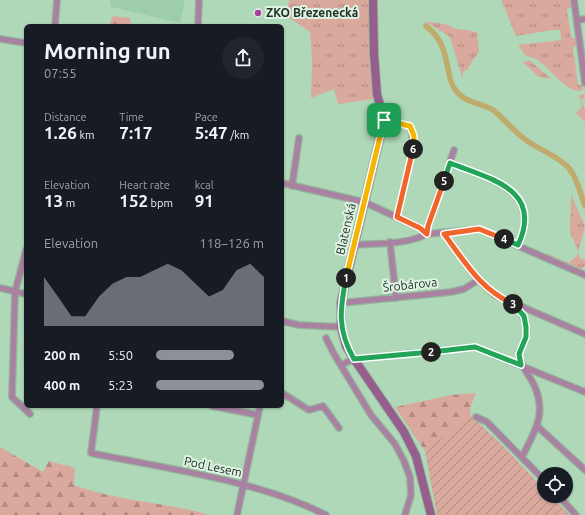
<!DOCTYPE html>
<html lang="en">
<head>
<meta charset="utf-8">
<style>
	:root { --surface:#171b24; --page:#20242c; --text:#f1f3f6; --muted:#9ea1a6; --accent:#8c9099 }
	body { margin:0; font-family:Ubuntu,sans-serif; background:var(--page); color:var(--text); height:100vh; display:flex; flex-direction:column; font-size:15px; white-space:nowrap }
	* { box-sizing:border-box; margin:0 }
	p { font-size:13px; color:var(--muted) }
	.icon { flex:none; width:22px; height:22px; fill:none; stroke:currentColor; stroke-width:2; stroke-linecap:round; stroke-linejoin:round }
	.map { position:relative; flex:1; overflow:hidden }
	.drawer { position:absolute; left:24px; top:24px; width:260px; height:384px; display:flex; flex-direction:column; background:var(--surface); border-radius:6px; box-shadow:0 1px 3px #0004 }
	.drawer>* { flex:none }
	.tools { position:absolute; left:537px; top:467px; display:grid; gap:8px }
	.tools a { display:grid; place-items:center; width:36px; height:36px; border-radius:50%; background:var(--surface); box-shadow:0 1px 3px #0004; font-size:20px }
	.pin { position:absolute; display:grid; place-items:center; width:34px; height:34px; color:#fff; margin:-17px; border-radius:8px; box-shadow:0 2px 6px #0006 }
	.km { position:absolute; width:20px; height:20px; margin:-10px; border-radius:50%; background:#222; color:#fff; font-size:11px; line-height:20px; text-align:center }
	.round { display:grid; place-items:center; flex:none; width:42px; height:42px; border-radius:21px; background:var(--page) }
	.head { display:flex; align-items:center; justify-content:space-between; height:68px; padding:0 20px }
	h1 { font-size:22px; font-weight:700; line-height:30px }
	.stats { display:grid; grid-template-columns:repeat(3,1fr); gap:6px; height:68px; padding:4px 20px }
	.stats div { display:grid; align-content:center }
	.stats b { font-size:17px; font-weight:700 }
	.stats small { font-size:11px; font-weight:400 }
	.stats p { font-size:11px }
	.chart { height:112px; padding:8px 20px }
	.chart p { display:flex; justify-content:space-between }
	.chart svg { width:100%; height:72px; margin-top:4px; fill:var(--accent); opacity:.7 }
	ul { padding:0 20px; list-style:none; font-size:13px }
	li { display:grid; grid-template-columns:64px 48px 1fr; align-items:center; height:30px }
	li i { height:10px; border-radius:5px; background:var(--accent) }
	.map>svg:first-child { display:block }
	.built { fill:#9ecdaa }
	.grass { fill:url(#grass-tufts) }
	.forest { fill:url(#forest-firs) }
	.garden { fill:url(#garden-furrows) }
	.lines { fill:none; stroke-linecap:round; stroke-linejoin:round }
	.canal { stroke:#bfab6b; stroke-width:5.5 }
	.street-casing { stroke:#93b69b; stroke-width:8 }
	.secondary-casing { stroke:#93b69b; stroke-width:10 }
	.street { stroke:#a982a2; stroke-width:5.5 }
	.secondary { stroke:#965d8d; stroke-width:8 }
	.split-1-casing { stroke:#fff; stroke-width:8 }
	.split-2-casing { stroke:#fff; stroke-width:8 }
	.split-3-casing { stroke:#fff; stroke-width:8 }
	.split-4-casing { stroke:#fff; stroke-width:8 }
	.split-5-casing { stroke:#fff; stroke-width:8 }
	.split-6-casing { stroke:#fff; stroke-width:8 }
	.split-7-casing { stroke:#fff; stroke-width:8 }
	.split-1 { stroke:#f5b400; stroke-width:5 }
	.split-2 { stroke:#22a559; stroke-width:5 }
	.split-3 { stroke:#22a559; stroke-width:5 }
	.split-4 { stroke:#f0652b; stroke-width:5 }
	.split-5 { stroke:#22a559; stroke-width:5 }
	.split-6 { stroke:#f0652b; stroke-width:5 }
	.split-7 { stroke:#f5b400; stroke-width:5 }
	.poi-dot { fill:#ab3f9e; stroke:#def3e3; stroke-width:1.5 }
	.labels { text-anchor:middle; stroke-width:4; stroke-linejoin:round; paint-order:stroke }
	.poi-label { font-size:12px; font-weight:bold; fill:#213025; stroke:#def3e3; text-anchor:start }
	.street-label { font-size:12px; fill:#213025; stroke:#def3e3 }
</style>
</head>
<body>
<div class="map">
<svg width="585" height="515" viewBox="0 0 585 515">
	<defs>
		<pattern id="grass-tufts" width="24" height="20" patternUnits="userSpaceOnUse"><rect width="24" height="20" fill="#d9a99e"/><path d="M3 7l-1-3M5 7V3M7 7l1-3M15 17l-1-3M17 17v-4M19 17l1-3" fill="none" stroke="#b08a81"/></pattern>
		<pattern id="forest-firs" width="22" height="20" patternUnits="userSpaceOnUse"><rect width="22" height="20" fill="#d9a99e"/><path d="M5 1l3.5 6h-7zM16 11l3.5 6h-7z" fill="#b08a81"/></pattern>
		<pattern id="garden-furrows" width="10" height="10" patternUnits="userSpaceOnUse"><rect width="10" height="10" fill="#d9a99e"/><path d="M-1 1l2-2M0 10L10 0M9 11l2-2" fill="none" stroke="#b08a81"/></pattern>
	</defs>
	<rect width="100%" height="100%" fill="#afd8b9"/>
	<path class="built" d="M110 0H185L180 23 111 7Z"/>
	<path class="grass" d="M289 0H368C372 33 370 66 373 99L338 104 334 89 311 98 312 61 310 32 287 16Z
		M501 0H570L571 8 567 9 571 37 576 39 577 46 573 47 578 85H582L583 90C564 97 546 56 526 56L518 45 561 40 560 30H553L516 36Z
		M425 21 449 25 453 28 477 32 479 51 468 69 463 72V80L450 37Z
		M529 60 552 79 539 77 525 64H521Z
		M584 94 585 98 581 100 585 110V122L576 113 582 106 579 95Z
		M571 195 585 226 578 252 570 232Z
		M548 254 569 263 578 254 580 258 585 260V265L581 270 547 256Z"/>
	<path class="forest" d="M112 16 130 18V22L134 26H110Z
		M476 393 470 408 471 416 468 420 425 451 395 407 451 395Z
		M0 447 43 472 49 461 75 468 74 485C117 501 165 502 210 515H0Z"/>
	<path class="garden" d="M471 416 500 443 544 489V496H551L570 515H437L425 451Z"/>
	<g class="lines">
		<path class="canal" d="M426 26C455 48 441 79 460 95 469 104 483 103 493 110 503 118 512 129 522 137 536 149 555 154 568 167 577 177 580 193 585 206"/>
		<defs>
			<path id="street" d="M574 0 585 83
				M577 20 585 19
				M55 26 57 0
				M198 26 199 0
				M0 39 26 43
				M384 120 410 126 414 145 397 217
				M450 163C489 179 544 190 518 245
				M282 183 364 202 420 228 427 234 479 229 585 275
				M292 186 299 138
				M427 234 428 226 454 150
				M444 234 478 280 495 295 585 334
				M390 242 396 298
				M355 245C378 243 406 245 427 234
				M26 250 15 292 12 397 30 414
				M0 288 26 294
				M341 303 451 292 464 289 478 280
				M516 306C524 317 530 328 524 342 522 346 519 352 519 356 521 367 528 373 533 383 548 412 535 431 522 457
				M282 321 299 325 341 327
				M326 338 334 354 371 415 395 444 404 461 410 477 411 495 405 515
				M341 365 354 359 475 347 585 392
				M282 393 309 410 323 406 339 428
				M97 406 91 453C167 469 257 480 326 515
				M212 406 258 415
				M476 417 487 422 544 480
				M537 426 585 470
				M559 496 576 515
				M237 515 260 406"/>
			<path id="secondary" d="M373 0 374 54 377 94 384 120 347 276 341 303V327L346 346 354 359 404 432 416 456 431 515"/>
		</defs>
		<use href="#street" class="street-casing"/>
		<use href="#secondary" class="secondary-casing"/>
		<use href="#street" class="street"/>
		<use href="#secondary" class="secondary"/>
	</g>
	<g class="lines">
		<defs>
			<path id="split-1" d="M346 278 384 120"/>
			<path id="split-2" d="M346 278C340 309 337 330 354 359L431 352"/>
			<path id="split-3" d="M431 352 475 347 521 365 519 354 526 337V327L524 316 513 304"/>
			<path id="split-4" d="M504 239 479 229 444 234C466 263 479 288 513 304"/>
			<path id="split-5" d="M444 181 450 163C490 179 544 189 518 245L504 239"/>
			<path id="split-6" d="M413 149 397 217 420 228 427 234 428 226 444 181"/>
			<path id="split-7" d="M384 120 410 126 414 136 413 149"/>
		</defs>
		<use href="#split-1" class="split-1-casing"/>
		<use href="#split-2" class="split-2-casing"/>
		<use href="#split-3" class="split-3-casing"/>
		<use href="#split-4" class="split-4-casing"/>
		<use href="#split-5" class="split-5-casing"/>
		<use href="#split-6" class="split-6-casing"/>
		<use href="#split-7" class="split-7-casing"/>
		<use href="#split-1" class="split-1"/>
		<use href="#split-2" class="split-2"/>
		<use href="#split-3" class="split-3"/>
		<use href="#split-4" class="split-4"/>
		<use href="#split-5" class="split-5"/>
		<use href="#split-6" class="split-6"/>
		<use href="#split-7" class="split-7"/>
	</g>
	<circle class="poi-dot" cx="258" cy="13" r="4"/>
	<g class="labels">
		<g class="poi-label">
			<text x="266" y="17">ZKO Březenecká</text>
		</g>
		<g class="street-label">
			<text transform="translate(346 229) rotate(-77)" y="4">Blatenská</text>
			<text transform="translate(410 285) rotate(-6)" y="4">Šrobárova</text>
			<text transform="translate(213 467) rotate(12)" y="4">Pod Lesem</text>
		</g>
	</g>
</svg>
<div class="tools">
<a><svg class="icon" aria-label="locate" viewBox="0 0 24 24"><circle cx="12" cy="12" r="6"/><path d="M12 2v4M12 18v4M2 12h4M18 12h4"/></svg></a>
</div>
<div class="pin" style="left:384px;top:120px;background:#1e9e55"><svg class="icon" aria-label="arrive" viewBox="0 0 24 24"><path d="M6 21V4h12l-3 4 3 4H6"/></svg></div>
<b class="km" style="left:346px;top:278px">1</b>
<b class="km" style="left:431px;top:352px">2</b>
<b class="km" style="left:513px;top:304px">3</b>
<b class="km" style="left:504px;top:239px">4</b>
<b class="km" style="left:444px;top:181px">5</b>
<b class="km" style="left:413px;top:149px">6</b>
<section class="drawer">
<div class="head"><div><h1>Morning run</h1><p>07:55</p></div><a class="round"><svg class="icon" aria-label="share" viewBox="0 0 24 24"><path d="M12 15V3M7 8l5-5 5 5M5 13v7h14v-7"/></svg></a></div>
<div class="stats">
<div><p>Distance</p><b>1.26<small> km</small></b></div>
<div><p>Time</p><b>7:17</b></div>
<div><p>Pace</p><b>5:47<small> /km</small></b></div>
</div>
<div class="stats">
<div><p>Elevation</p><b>13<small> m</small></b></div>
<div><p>Heart rate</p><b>152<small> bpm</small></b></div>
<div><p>kcal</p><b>91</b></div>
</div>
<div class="chart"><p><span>Elevation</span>118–126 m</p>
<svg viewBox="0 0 160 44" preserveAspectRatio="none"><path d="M0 44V14L10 26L20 38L30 38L40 26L50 18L60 14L70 14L80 10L90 6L100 10L110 18L120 26L130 22L140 10L150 6L160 14V44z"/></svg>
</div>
<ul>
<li><b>200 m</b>5:50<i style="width:72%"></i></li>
<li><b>400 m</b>5:23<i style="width:100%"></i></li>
</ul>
</section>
</div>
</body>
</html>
